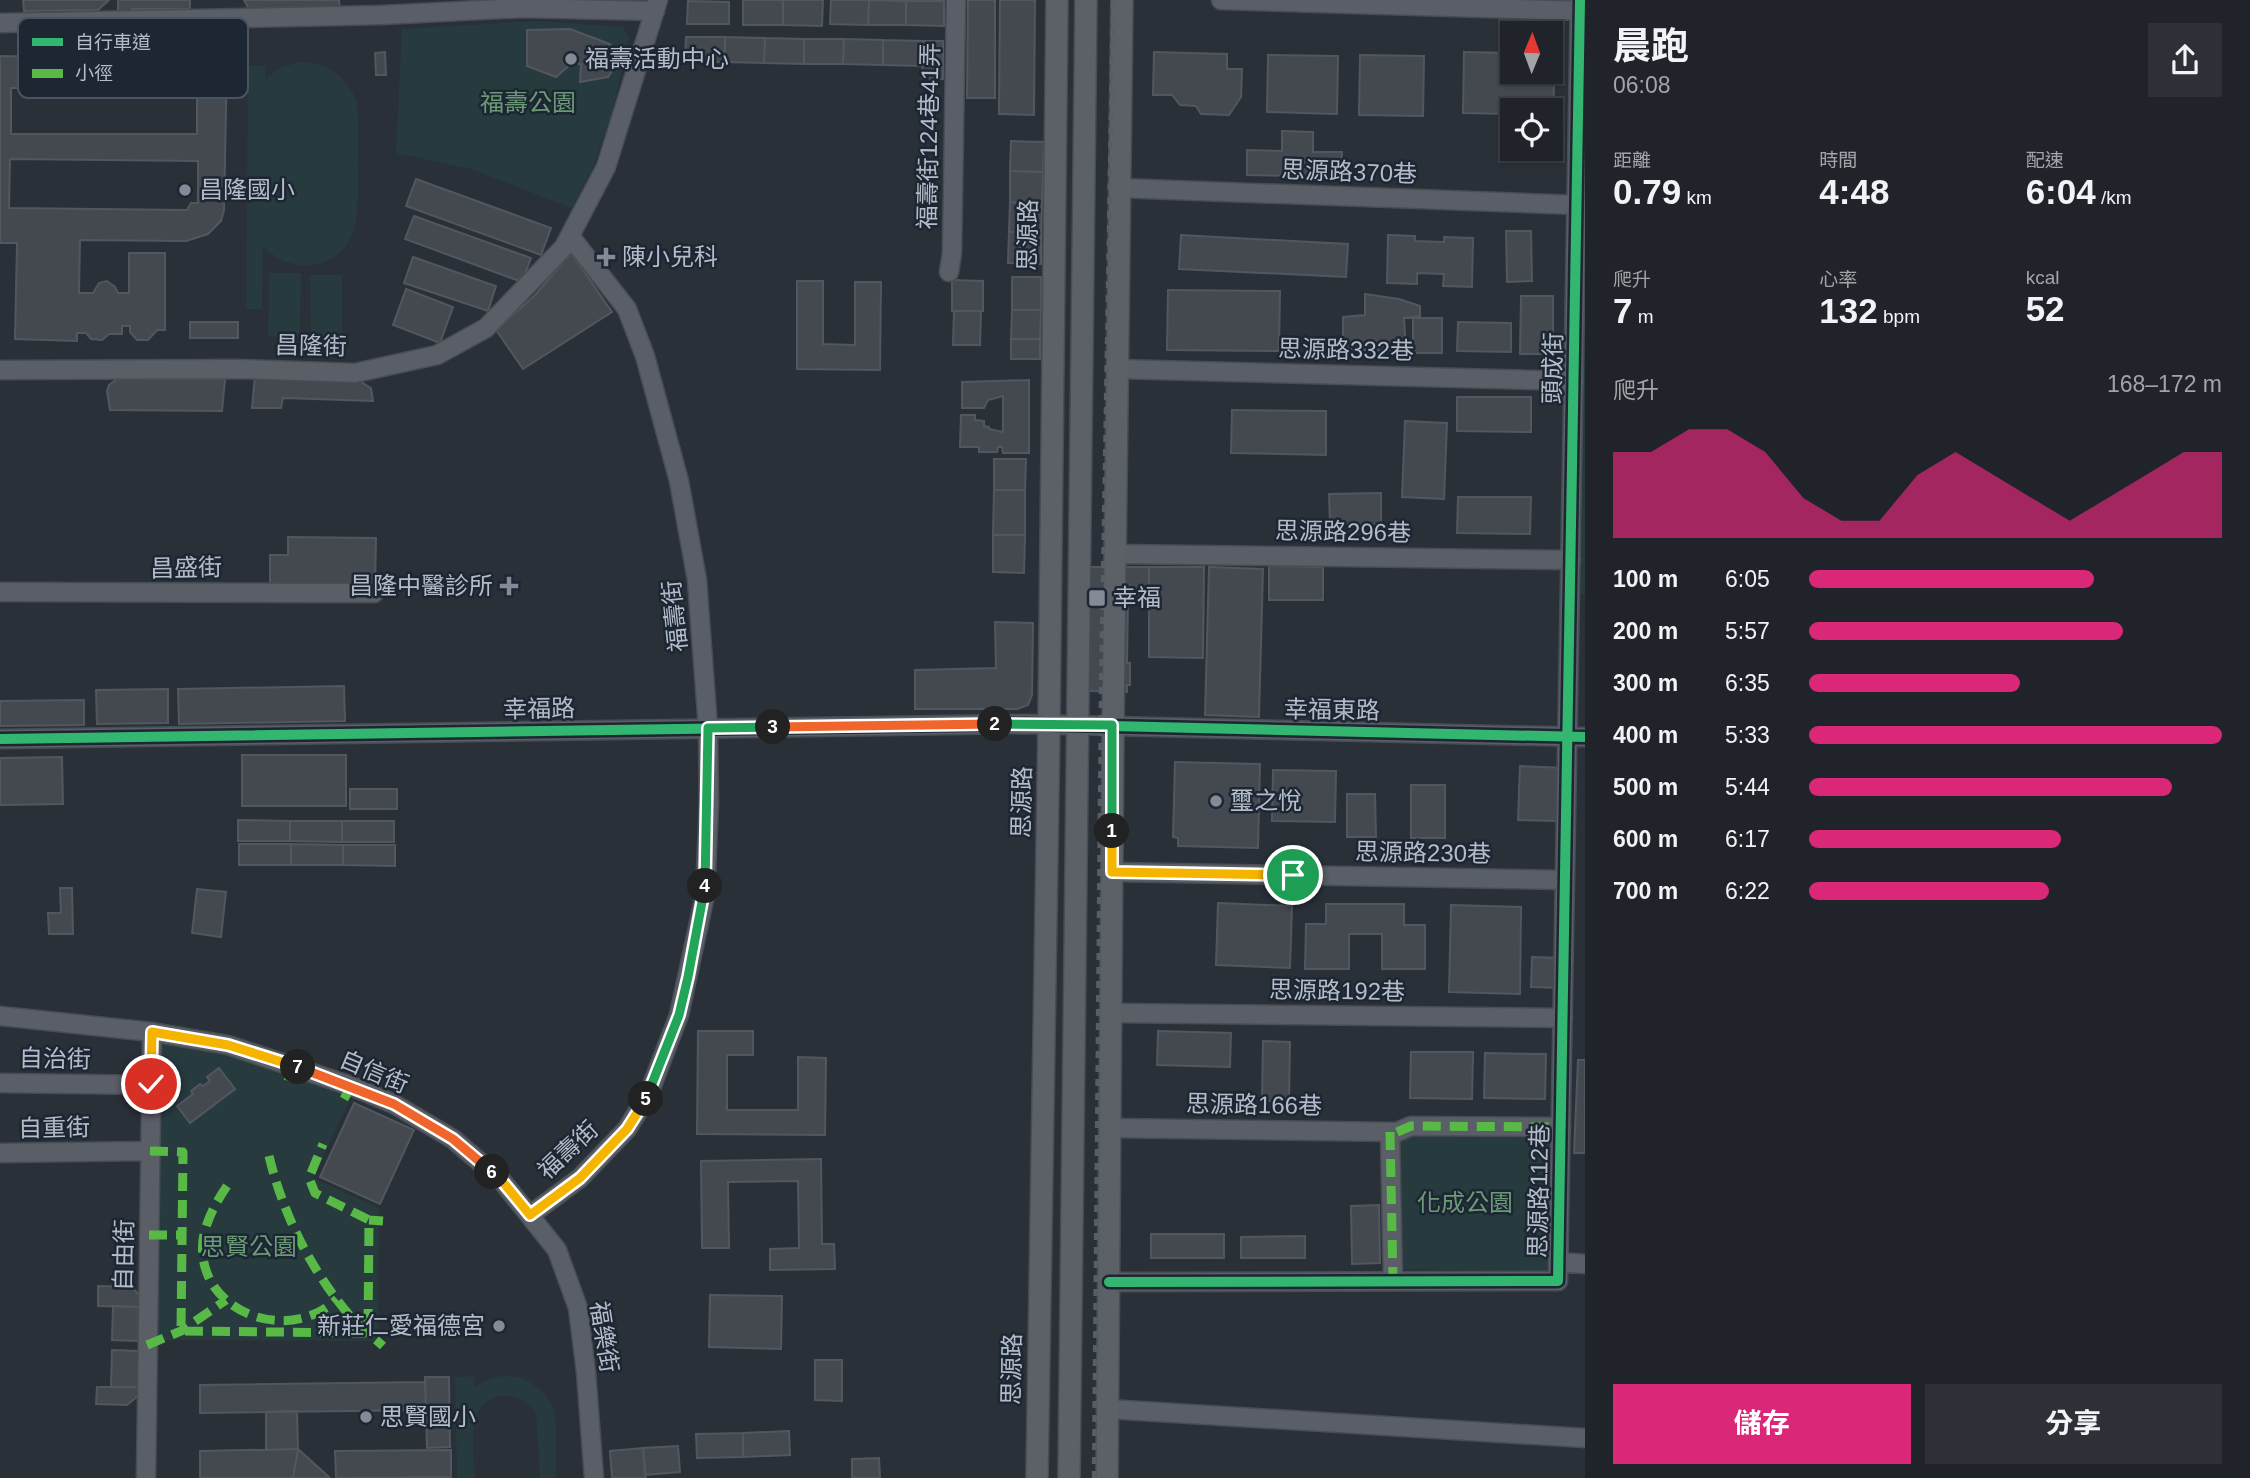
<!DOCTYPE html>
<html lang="zh-TW">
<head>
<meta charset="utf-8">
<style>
	:root { --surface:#20242a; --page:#2d3036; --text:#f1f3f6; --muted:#a2a4a8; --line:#3d4147; --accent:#db2777 }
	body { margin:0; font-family:Helvetica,"Noto Sans TC",sans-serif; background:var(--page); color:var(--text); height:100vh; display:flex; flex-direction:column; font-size:26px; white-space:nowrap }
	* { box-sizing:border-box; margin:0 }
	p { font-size:23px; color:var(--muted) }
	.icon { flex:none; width:38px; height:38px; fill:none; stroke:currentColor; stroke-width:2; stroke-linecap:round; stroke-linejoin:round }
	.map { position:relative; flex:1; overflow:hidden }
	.drawer { display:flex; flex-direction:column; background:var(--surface); width:665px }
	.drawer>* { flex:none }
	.needle { width:46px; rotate:1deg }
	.controls { position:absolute; left:1500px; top:21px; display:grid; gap:14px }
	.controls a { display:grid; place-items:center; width:63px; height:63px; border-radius:0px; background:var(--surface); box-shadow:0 2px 5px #0004,0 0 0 2px var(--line); font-size:35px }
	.pin { position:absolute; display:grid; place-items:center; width:60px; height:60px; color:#fff; margin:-30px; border:4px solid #fff; border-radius:50%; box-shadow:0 2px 7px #0007 }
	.km { position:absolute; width:35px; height:35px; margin:-18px; border-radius:50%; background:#222; color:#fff; font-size:19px; line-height:35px; text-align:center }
	.round { display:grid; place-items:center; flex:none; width:74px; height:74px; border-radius:0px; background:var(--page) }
	.headline { display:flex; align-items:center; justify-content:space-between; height:119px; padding:0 28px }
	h1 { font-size:38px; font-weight:700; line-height:52px }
	.figures { display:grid; grid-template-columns:repeat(3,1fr); gap:10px; height:119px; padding:7px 28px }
	.figures div { display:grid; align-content:center }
	.figures b { font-size:35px; font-weight:700 }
	.figures small { font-size:19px; font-weight:400 }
	.figures p { font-size:19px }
	.chart { height:196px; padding:14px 28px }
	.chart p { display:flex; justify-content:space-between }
	.chart svg { width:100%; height:126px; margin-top:7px; fill:var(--accent); opacity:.7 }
	.button { display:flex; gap:14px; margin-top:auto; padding:14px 28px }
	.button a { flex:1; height:80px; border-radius:0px; background:var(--accent); color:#fff; font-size:28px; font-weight:700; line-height:80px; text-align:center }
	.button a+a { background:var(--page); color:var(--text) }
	ul { padding:0 28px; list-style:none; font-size:23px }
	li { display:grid; grid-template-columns:112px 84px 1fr; align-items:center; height:52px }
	li i { height:18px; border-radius:9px; background:var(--accent) }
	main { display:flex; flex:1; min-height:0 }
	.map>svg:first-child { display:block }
	.green { fill:#273a3e }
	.building { fill:#444950; stroke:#52575f; stroke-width:2; fill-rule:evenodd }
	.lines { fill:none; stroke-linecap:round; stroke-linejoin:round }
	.minor-casing { stroke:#484c53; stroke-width:21 }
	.major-casing { stroke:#484c55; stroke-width:24 }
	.minor { stroke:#5a5e66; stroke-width:18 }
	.major { stroke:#5c6168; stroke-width:21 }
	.rail { stroke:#595d64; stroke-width:4.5; stroke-dasharray:7 7; stroke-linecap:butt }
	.quiet { stroke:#58b947; stroke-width:9; stroke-dasharray:18 9; stroke-linecap:butt }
	.cycleway-casing { stroke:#1d2633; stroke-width:15 }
	.cycleway { stroke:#33b770; stroke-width:10 }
	.split-1-casing { stroke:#fff; stroke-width:14 }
	.split-2-casing { stroke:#fff; stroke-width:14 }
	.split-3-casing { stroke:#fff; stroke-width:14 }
	.split-4-casing { stroke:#fff; stroke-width:14 }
	.split-5-casing { stroke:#fff; stroke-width:14 }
	.split-6-casing { stroke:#fff; stroke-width:14 }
	.split-7-casing { stroke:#fff; stroke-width:14 }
	.split-8-casing { stroke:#fff; stroke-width:14 }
	.split-1 { stroke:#f5b400; stroke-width:9 }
	.split-2 { stroke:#22a559; stroke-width:9 }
	.split-3 { stroke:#f0652b; stroke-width:9 }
	.split-4 { stroke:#22a559; stroke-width:9 }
	.split-5 { stroke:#22a559; stroke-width:9 }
	.split-6 { stroke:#f5b400; stroke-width:9 }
	.split-7 { stroke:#f0652b; stroke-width:9 }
	.split-8 { stroke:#f5b400; stroke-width:9 }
	.poi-dot { fill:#848b96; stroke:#1d2633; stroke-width:2.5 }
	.labels { text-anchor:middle; stroke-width:5; stroke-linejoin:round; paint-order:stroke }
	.poi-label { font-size:24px; fill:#b4bcc9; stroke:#1d2633; text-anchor:start }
	.park-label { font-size:24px; fill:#6b9a76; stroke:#1d2633 }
	.street-label { font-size:24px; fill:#b4bcc9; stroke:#1d2633 }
	.key { fill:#1d2633; stroke:#4a5360; stroke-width:2 }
	.key-label { font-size:19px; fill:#b4bcc9 }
</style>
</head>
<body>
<main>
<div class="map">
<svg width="1585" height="1478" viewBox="0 0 1585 1478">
	<rect width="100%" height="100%" fill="#2a3038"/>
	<path class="green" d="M537 21 623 27 629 37 612 114 594 164 572 208 471 169 396 153 402 29Z
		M299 62C327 62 345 75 357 101 359 122 358 144 358 165 358 205 364 258 311 265 292 267 275 259 263 246L262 309H246L248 66H265V80L277 69Z
		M1585 140V594H1577Z
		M269 273H301L300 336H268Z
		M310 275H342V336L311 337Z
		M159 1042 228 1054 352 1095 313 1178 379 1208 378 1341 154 1340Z
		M1398 1135H1552L1548 1272 1395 1269Z
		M474 1376 475 1387C484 1382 494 1376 505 1376 526 1375 549 1391 554 1412 558 1433 555 1457 556 1478H540L536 1414C528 1403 520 1395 505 1396 463 1397 474 1451 475 1478H457L455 1377Z"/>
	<path class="building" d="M23 0H109L98 10 24 11Z
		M118 0H190V9H132V16H118Z
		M244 0H339L340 10 257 13 249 9Z
		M743 0H783V25H743Z
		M783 0H823L822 26 783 25Z
		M831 0H869L868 25 830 24Z
		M869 0 906 1V25H868Z
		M968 0H995V98H967Z
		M1000 0H1035L1034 115 999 114Z
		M688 1 729 2V24H687Z
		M906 1H944V26L906 25Z
		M570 29 610 44 615 55 614 68 608 77 580 82 581 64 572 63 556 77 527 66V30Z
		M686 37H725V62H685Z
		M725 37 765 38 764 63 725 62Z
		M765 38 804 39V64L764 63Z
		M804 39H844L843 64H804Z
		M844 39 883 40V65L843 64Z
		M883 40 923 41 922 66 883 65Z
		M923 41H943V79L922 78Z
		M385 52 386 75H376L375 53Z
		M1154 52 1227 54V69H1242L1241 97 1229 115 1201 114 1196 106 1180 105 1172 95H1153Z
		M1464 52 1512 53V72H1550V54H1555L1553 115H1550V110H1512V114L1463 113Z
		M1268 55 1338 56 1337 114 1267 112Z
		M1360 55 1424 56 1423 116 1359 115Z
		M0 56 227 60 224 210 221 221 208 234 186 241 80 240 79 293H93L99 283 107 281 115 287 118 293H129V253H165V330H157L148 340H137L130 332V326H122V334H109L102 340 91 339 86 333H77V341L15 339 17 243H0ZM11 88H197V134H11ZM10 159 198 161V203H191L187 210 9 208Z
		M1282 131 1313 132V152H1342L1341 177 1247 175V150L1282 151Z
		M1011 141 1044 142 1043 172 1010 171Z
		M1010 171 1043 172 1042 203 1010 202Z
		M416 179 551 228 541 255 406 206Z
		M1010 202 1042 203 1041 233 1009 232Z
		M414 216 531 258 522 282 405 239Z
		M1506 231H1531L1532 281 1507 282Z
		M1009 232 1041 233V264L1008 263Z
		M1181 235 1348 244 1346 277 1179 269Z
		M1388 235 1415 236V241L1444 242V237L1473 238 1472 287 1443 286 1444 274 1417 273V284L1387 283Z
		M571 253 612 312 523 369 496 330 535 295Z
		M413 257 496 286 488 311 404 283Z
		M1012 277H1041V310H1012Z
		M952 280 983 281V311H952Z
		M797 281H823V344L855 345V282H881L880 370 797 369Z
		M406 289 453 307 440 343 393 325Z
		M1168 290 1280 291 1279 351 1167 350Z
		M1365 294 1399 299 1420 306V316L1404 318 1406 352 1343 349V317L1365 315Z
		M1521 296H1553V354H1520Z
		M1012 310H1041L1040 339H1011Z
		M954 311H981L980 345H953Z
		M1413 318H1442V353H1413Z
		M190 322H238V338H190Z
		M1458 322 1511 323V352L1457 351Z
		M1011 339H1040V359H1011Z
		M255 375 353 377 371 388 373 401 283 398 281 408H252Z
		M117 379H225L222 411 110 410 107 391 109 385Z
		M1029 380V453H1003L1002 447H998L997 452H979V447H960L961 415H975V420L984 421V426L989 427V429L1003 432V396L988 400 984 408H962V382Z
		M1457 397H1531V432L1457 431Z
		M1232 410 1326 411V455L1231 453Z
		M1405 421 1447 423 1444 499 1402 497Z
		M994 459H1026L1025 490H994Z
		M994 490H1025V535H993Z
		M1381 493V524H1330L1329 494Z
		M1458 497H1531L1530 534 1457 533Z
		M993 535H1025L1024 573 993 572Z
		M288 537 376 538 375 586 270 585V555H288Z
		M1269 566 1323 567V600H1269Z
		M1090 567H1149V596H1128L1127 663H1130V685H1127V692L1089 691Z
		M1149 567H1204L1203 658 1149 657Z
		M1209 567 1263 569 1259 717 1205 715Z
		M995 622 1033 623 1032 695 1028 705 1017 709H915V670L996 668Z
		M344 686 345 721 179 724 178 689Z
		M168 689V723L97 724 96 690Z
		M84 700V725L0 726V701Z
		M242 755H346V806H242Z
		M62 757 63 804 0 805V758Z
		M1175 762 1260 764 1258 848 1178 846V838L1173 837Z
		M1520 766 1565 768 1563 821 1518 820Z
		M1273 770 1336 771 1335 822 1272 821Z
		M1411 785H1445V838H1411Z
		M350 789H397V809H350Z
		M1347 794H1375L1376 837H1347Z
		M238 820 290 821V841H238Z
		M290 821H342V842L290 841Z
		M342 821H394V842H342Z
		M239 844H291V865H239Z
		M291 844 343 845V865H291Z
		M343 845H395V866L343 865Z
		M60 888H72L73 934H49L48 913H61Z
		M197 889 226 892 221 937 192 933Z
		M1218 903 1292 906 1290 968 1216 965Z
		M1326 904H1404V925H1425V969H1382V934H1349V969H1305L1306 924H1326Z
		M1451 905 1521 907 1520 994 1449 992Z
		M1532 957 1561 958 1560 988 1531 987Z
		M698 1031H753V1055H727V1110H798V1057L826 1058 825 1135 697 1134Z
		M1158 1031 1231 1033 1230 1067 1157 1065Z
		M1263 1041 1290 1042 1289 1101H1262Z
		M1411 1052H1473L1472 1099 1410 1098Z
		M1485 1053 1546 1054 1545 1099 1484 1098Z
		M1578 1060H1585V1153H1574Z
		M219 1068 235 1089 190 1123 177 1106 193 1094 191 1091 200 1084 203 1086 210 1081 207 1077Z
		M354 1103 414 1130 380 1204 320 1177Z
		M821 1159 822 1244H834L835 1269 770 1270V1249L799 1248 798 1181 728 1182 729 1248H702L701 1161Z
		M1379 1205 1380 1263 1352 1264 1351 1206Z
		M1151 1234H1224V1258H1151Z
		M1305 1236V1258H1241V1237Z
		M98 1286 132 1287 139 1295V1307L98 1306Z
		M710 1295 782 1296 781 1349 709 1347Z
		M113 1306 139 1307 138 1341 112 1340Z
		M112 1350 140 1351 139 1387H111Z
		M815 1360H842V1401L815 1400Z
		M425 1377H449L450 1447 427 1448Z
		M425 1382 426 1410 200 1413V1385Z
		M97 1387H139L138 1396 127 1405 96 1404Z
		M297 1411 298 1449 266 1450V1412Z
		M789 1431 790 1455 743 1457V1433Z
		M743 1433V1457L697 1458 696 1434Z
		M678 1446 680 1472 645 1475 643 1448Z
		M643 1448 646 1478H612L610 1451Z
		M298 1449 293 1478H200V1451Z
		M298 1449 308 1458 330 1478H293Z
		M451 1450V1477L336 1478 335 1451Z
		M879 1458 880 1478H852V1459Z"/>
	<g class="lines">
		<defs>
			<path id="minor" d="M1221 0 1585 11
				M0 23 382 15 522 8 655 11
				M1119 188 1577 205
				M949 272 952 253 956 0
				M1117 369 1574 381
				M0 370 239 369 355 373 437 355 486 328 564 247 606 167 658 0
				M1115 554 1571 560
				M0 592 374 593
				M0 739 1025 724 1585 737
				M1112 872 1565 880
				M1111 1013 1563 1018
				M0 1016 152 1032 228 1045 351 1086 394 1104 453 1139 502 1181 557 1250 578 1308 586 1372 594 1478
				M0 1083 151 1085
				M1110 1128 1397 1132 1411 1126 1561 1127
				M1390 1132 1393 1281
				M0 1153 150 1151
				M530 1215 580 1178 627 1129 649 1093 679 1015 705 895 709 802 708 728 697 580 679 481 645 356 627 309 570 236
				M1558 1262 1585 1264
				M1109 1282 1558 1281 1580 0
				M1108 1409 1585 1438
				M146 1478 152 1032"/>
			<path id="major" d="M1037 1478 1049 724 1057 0
				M1069 1478 1086 0
				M1107 1478 1113 725 1122 0"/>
		</defs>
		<use href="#minor" class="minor-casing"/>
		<use href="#major" class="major-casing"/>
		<use href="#minor" class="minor"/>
		<use href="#major" class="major"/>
		<path class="rail" d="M1094 1478 1101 696 1113 0"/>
		<path class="quiet" d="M288 1081 293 1066
			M344 1099 351 1086
			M1390 1132 1393 1281
			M1397 1132 1411 1126 1561 1127
			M150 1151 183 1152 181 1331 368 1333 369 1220 315 1193 309 1178 323 1144
			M269 1156C283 1214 311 1271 351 1317 361 1328 373 1337 383 1346
			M227 1186C216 1202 206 1220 203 1240 195 1312 289 1346 337 1299
			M369 1220 383 1221
			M149 1235H182
			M147 1345 181 1331 226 1300"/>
		<defs>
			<path id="cycleway" d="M0 739 1025 724 1585 737
				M1109 1282 1558 1281 1580 0"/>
		</defs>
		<use href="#cycleway" class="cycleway-casing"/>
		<use href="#cycleway" class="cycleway"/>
	</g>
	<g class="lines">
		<defs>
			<path id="split-1" d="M1112 831V872L1293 875"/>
			<path id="split-2" d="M995 724 1112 725V831"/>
			<path id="split-3" d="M773 727 995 724"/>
			<path id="split-4" d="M705 886 708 728 773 727"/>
			<path id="split-5" d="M646 1099 679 1015 688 977 705 886"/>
			<path id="split-6" d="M492 1172 502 1181 530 1215 580 1178 627 1129 646 1099"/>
			<path id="split-7" d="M298 1067 394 1104 453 1139 492 1172"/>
			<path id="split-8" d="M151 1084 152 1032 228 1045 298 1067"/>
		</defs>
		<use href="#split-1" class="split-1-casing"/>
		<use href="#split-2" class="split-2-casing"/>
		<use href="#split-3" class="split-3-casing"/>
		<use href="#split-4" class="split-4-casing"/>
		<use href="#split-5" class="split-5-casing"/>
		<use href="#split-6" class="split-6-casing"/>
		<use href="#split-7" class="split-7-casing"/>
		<use href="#split-8" class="split-8-casing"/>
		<use href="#split-1" class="split-1"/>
		<use href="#split-2" class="split-2"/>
		<use href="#split-3" class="split-3"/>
		<use href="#split-4" class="split-4"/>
		<use href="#split-5" class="split-5"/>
		<use href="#split-6" class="split-6"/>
		<use href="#split-7" class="split-7"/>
		<use href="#split-8" class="split-8"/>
	</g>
	<g class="poi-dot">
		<circle cx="571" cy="59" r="7"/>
		<circle cx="185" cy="190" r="7"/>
		<path d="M602.5 246.5h7v7h7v7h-7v7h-7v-7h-7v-7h7z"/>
		<path d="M505.5 575.5h7v7h7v7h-7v7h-7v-7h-7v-7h7z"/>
		<rect x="1088" y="589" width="18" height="18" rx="3.5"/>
		<circle cx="1216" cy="801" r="7"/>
		<circle cx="499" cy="1326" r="7"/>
		<circle cx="366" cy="1417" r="7"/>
	</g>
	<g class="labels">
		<g class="poi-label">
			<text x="585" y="67">福壽活動中心</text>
			<text x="199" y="198">昌隆國小</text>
			<text x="622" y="265">陳小兒科</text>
			<text x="493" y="594" text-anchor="end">昌隆中醫診所</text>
			<text x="1113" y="606">幸福</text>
			<text x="1230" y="809">璽之悅</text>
			<text x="485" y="1334" text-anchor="end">新莊仁愛福德宮</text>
			<text x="380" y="1425">思賢國小</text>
		</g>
		<g class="park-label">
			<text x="528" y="111">福壽公園</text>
			<text x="1465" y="1211">化成公園</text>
			<text x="249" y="1255">思賢公園</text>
		</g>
		<g class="street-label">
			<text transform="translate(929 136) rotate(-89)" y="8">福壽街124巷41弄</text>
			<text transform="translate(1349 172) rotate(2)" y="8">思源路370巷</text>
			<text transform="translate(1028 235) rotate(-89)" y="8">思源路</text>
			<text transform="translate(311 346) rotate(1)" y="8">昌隆街</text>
			<text transform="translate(1346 350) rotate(1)" y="8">思源路332巷</text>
			<text transform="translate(1553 368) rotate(-89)" y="8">頭成街</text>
			<text transform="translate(1343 532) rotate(1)" y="8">思源路296巷</text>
			<text transform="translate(186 568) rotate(-1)" y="8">昌盛街</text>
			<text transform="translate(675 616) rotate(-96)" y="8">福壽街</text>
			<text transform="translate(539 709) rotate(-1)" y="8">幸福路</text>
			<text transform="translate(1332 710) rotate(1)" y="8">幸福東路</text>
			<text transform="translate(1022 802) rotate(-89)" y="8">思源路</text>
			<text transform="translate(1423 853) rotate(1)" y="8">思源路230巷</text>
			<text transform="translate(1337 991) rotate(1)" y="8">思源路192巷</text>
			<text transform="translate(55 1059) rotate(1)" y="8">自治街</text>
			<text transform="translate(374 1072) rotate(23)" y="8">自信街</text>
			<text transform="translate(1254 1105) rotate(1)" y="8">思源路166巷</text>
			<text transform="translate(54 1128) rotate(-1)" y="8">自重街</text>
			<text transform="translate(568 1150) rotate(-43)" y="8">福壽街</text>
			<text transform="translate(1539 1191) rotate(-89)" y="8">思源路112巷</text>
			<text transform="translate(124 1255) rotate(-89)" y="8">自由街</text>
			<text transform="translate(604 1337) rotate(81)" y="8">福樂街</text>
			<text transform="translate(1012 1369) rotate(-89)" y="8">思源路</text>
		</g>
	</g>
	<rect x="18" y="18" width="230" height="80" rx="10" class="key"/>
	<rect x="32" y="38" width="31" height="8" fill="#33b770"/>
	<rect x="32" y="69" width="31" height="9" fill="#58b947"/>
	<g class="key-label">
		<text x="75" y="49">自行車道</text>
		<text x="75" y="80">小徑</text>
	</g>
</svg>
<div class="controls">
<a><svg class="needle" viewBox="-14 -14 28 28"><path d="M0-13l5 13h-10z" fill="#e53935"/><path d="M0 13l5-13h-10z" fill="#a2a4a8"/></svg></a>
<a><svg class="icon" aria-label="locate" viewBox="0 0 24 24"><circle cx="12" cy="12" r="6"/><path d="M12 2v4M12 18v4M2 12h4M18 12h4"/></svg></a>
</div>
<div class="pin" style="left:1293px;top:875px;background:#1e9e55"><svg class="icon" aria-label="arrive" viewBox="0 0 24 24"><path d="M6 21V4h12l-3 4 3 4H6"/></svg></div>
<div class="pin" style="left:151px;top:1084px;background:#d93025"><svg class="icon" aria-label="check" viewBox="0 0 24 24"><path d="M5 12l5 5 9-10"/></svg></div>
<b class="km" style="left:1112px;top:831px">1</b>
<b class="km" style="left:995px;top:724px">2</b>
<b class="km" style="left:773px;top:727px">3</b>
<b class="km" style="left:705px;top:886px">4</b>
<b class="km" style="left:646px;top:1099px">5</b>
<b class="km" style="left:492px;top:1172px">6</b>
<b class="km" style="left:298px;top:1067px">7</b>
</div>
<section class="drawer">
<div class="headline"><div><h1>晨跑</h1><p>06:08</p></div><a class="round"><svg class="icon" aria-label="share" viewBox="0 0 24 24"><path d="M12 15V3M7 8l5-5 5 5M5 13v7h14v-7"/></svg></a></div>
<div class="figures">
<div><p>距離</p><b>0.79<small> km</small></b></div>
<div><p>時間</p><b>4:48</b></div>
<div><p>配速</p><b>6:04<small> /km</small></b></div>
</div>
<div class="figures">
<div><p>爬升</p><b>7<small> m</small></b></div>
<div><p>心率</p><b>132<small> bpm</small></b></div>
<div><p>kcal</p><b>52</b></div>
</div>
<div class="chart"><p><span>爬升</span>168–172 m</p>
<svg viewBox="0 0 160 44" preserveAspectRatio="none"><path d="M0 44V14L10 14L20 6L30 6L40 14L50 30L60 38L70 38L80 22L90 14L100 22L110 30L120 38L130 30L140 22L150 14L160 14V44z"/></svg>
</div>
<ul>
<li><b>100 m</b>6:05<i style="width:69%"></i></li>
<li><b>200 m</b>5:57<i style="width:76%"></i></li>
<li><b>300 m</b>6:35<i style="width:51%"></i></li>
<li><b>400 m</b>5:33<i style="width:100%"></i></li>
<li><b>500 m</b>5:44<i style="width:88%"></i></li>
<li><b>600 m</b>6:17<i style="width:61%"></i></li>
<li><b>700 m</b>6:22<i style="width:58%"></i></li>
</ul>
<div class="button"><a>儲存</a><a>分享</a></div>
</section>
</main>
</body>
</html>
